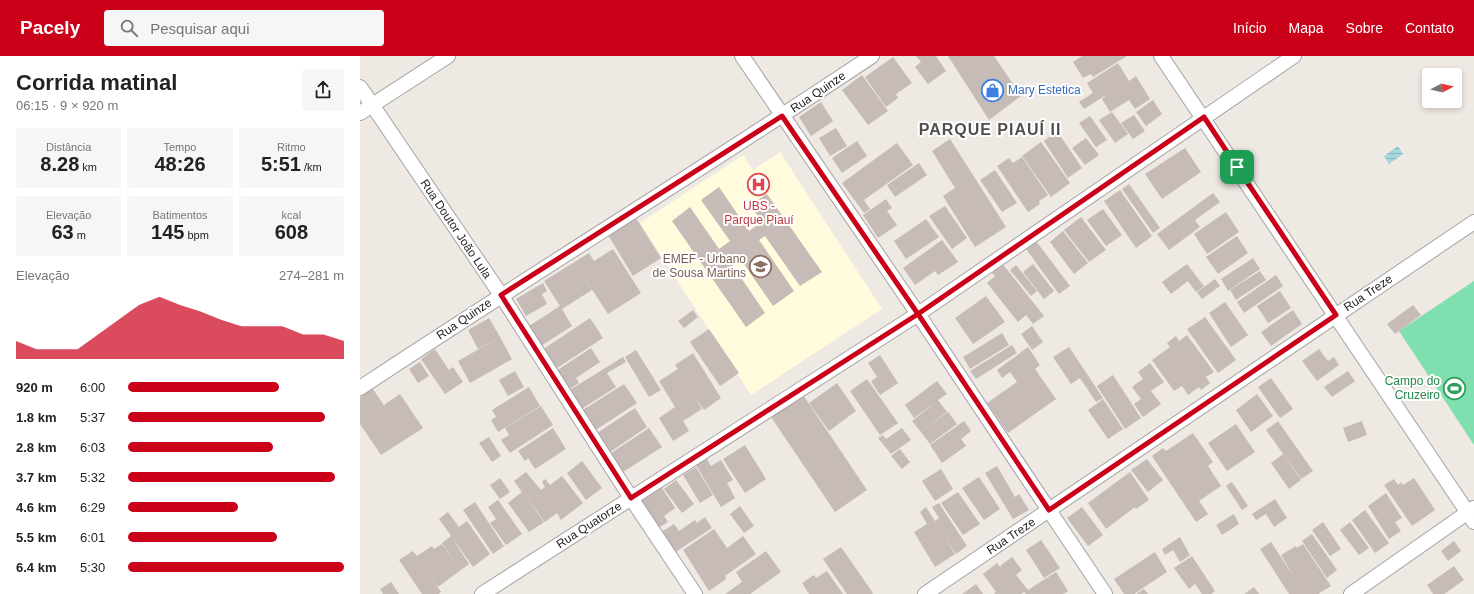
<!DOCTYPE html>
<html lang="pt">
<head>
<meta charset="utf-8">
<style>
	:root { --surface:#fff; --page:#f6f6f6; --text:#222; --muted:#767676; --accent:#cb0019 }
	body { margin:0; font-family:Helvetica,sans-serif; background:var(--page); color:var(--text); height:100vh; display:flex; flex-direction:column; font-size:15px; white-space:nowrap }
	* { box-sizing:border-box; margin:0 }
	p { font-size:13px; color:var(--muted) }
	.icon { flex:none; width:22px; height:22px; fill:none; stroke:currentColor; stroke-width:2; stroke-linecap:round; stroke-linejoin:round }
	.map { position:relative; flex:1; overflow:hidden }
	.sheet { display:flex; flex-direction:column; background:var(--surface); width:360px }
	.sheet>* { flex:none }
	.needle { width:26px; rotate:83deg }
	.controls { position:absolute; left:1062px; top:12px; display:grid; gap:8px }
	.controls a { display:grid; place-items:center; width:40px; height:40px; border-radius:4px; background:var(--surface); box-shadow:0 2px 6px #0003; font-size:20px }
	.pin { position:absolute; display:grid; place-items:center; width:34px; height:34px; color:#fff; margin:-17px; border-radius:8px; box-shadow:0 2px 6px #0006 }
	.round { display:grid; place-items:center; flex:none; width:42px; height:42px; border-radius:4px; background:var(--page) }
	.summary { display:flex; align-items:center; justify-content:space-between; height:68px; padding:0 16px }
	h1 { font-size:22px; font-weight:700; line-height:30px }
	.metrics { display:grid; grid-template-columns:repeat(3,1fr); gap:6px; height:68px; padding:4px 16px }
	.metrics div { display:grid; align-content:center; border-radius:4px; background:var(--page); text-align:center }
	.metrics b { font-size:20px; font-weight:700 }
	.metrics small { font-size:11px; font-weight:400 }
	.metrics p { font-size:11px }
	.chart { height:112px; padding:8px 16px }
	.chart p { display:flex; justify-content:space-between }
	.chart svg { width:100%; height:72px; margin-top:4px; fill:var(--accent); opacity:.7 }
	ul { padding:0 16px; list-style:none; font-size:13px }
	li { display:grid; grid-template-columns:64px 48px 1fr; align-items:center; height:30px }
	li i { height:10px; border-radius:5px; background:var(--accent) }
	header { display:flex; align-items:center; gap:24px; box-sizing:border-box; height:56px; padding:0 20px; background:var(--accent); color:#fff }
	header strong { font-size:19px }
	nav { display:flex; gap:22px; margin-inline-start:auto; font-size:14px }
	.search { width:280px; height:36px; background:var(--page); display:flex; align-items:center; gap:10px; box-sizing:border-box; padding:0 14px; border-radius:4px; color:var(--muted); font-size:15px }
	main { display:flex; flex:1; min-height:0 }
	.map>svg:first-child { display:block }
	.education { fill:#fffbdc }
	.pitch { fill:#80dfaf }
	.water { fill:url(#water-rules) }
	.building { fill:#c6bbb6 }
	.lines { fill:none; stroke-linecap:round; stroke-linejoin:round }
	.minor-casing { stroke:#a4a4a4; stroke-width:16 }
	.minor { stroke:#fff; stroke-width:14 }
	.route-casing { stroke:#fff; stroke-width:8 }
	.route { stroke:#cb0019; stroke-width:5 }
	.labels { text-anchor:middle; stroke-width:4; stroke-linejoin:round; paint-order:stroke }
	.shop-label { font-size:12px; fill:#366cbe; stroke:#fff; text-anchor:start }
	.street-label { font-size:12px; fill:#1d1d1d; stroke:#fff }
	.health-label { font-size:12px; fill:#be3a42; stroke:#fff }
	.education-label { font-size:12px; fill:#785e54; stroke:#fff; text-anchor:end }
	.leisure-label { font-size:12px; fill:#27864d; stroke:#fff; text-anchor:end }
	.district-label { font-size:16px; font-weight:bold; letter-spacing:1px; fill:#505050; stroke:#fff }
</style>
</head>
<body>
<header>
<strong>Pacely</strong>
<div class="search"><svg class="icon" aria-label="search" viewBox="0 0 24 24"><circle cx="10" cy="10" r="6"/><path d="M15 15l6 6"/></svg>Pesquisar aqui</div>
<nav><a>Início</a><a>Mapa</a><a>Sobre</a><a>Contato</a></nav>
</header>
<main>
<section class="sheet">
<div class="summary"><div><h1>Corrida matinal</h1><p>06:15 · 9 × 920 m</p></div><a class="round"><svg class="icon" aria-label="share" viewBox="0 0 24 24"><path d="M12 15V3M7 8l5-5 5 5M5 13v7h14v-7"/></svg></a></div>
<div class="metrics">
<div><p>Distância</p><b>8.28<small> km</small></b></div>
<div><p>Tempo</p><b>48:26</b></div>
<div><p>Ritmo</p><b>5:51<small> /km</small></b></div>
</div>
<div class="metrics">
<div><p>Elevação</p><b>63<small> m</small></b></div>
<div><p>Batimentos</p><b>145<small> bpm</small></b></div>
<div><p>kcal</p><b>608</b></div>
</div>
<div class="chart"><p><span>Elevação</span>274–281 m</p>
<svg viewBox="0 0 160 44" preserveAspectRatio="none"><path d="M0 44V33L10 38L20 38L30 38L40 29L50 20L60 11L70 6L80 11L90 15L100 20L110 24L120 24L130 24L140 29L150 29L160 33V44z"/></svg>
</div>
<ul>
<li><b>920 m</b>6:00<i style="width:70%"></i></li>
<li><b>1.8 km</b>5:37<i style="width:91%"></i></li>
<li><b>2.8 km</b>6:03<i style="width:67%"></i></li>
<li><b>3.7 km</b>5:32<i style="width:96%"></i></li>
<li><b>4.6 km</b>6:29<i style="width:51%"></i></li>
<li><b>5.5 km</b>6:01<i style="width:69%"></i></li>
<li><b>6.4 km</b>5:30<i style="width:100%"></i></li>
</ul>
</section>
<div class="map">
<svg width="1114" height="538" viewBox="0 0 1114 538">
	<defs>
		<pattern id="water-rules" width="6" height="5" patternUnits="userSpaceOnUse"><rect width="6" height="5" fill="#a3d7dd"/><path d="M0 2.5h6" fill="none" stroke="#8cb8bd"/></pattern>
	</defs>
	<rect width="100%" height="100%" fill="#efe9e3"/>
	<path class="education" d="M420 96 522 253 391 339 280 167 383 99 393 114Z"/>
	<path class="pitch" d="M1114 225V389L1039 275Z"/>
	<path class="water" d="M1038 90 1043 98 1029 108 1024 100Z"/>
	<path class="building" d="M556 0H576L586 15 568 28 555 11 561 6Z
		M588 0H634L661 40 629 64Z
		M722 0H767L733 21 731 18 723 22 713 6Z
		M533 1 552 27 536 38 538 42 526 51 505 21Z
		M758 7 769 25 776 20 790 43 775 53 769 44 750 56 742 43 746 39 724 53 719 46 733 37 727 27Z
		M502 19 528 55 508 69 482 34Z
		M793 44 802 58 786 70 776 56Z
		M461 46 473 65 451 80 439 61Z
		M752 56 768 78 755 87 739 64Z
		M774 59 785 75 773 83 761 67Z
		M730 60 747 84 736 91 719 67Z
		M476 72 487 90 470 100 459 82Z
		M697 75 722 112 708 122 684 85Z
		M726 82 739 99 725 109 712 92Z
		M590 83 646 171 615 191 583 140 595 132 572 95Z
		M497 85 507 100 482 117 472 102Z
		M681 86 710 127 691 141 662 100Z
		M537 87 553 109 504 144 510 153 504 157 482 127Z
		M825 92 841 116 802 143 785 118Z
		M662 101 688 139 679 145 680 148 668 156 637 110 649 102 653 107Z
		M559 107 567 119 535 141 527 129Z
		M635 114 657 147 642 156 620 124Z
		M769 128 800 172 793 177 762 133Z
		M359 131 389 175 402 166 390 149 407 138 462 216 440 230 405 180 399 184 434 235 413 250 377 198 369 204 405 257 386 271 312 165 330 151 359 193 370 185 341 144Z
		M760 134 792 180 776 192 744 145Z
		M853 137 860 146 835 164 840 171 809 194 797 178Z
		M526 143 532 152 527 155 537 169 518 182 503 159Z
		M585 150 607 182 592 193 569 160Z
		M743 153 762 179 746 190 727 164Z
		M866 156 879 176 847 198 834 178Z
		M721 161 746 194 729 206 704 174Z
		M276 162 301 202 273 220 248 179Z
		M566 163 579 181 546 203 534 185Z
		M703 175 728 207 714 218 690 186Z
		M877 180 888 197 858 218 846 201Z
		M582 184 598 206 578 219 575 215 555 229 543 212Z
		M676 185 710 230 699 238 666 193Z
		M253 193 281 237 248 258 220 215 232 234 202 253 212 270 181 290 169 270 200 250 184 225 229 197 234 205Z
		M893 202 900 213 868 235 861 223Z
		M641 206 684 260 673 268 666 259 658 266 627 227 635 220 630 215Z
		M673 208 694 235 684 243 663 216Z
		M827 208 844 230 836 236 828 225 811 238 802 226Z
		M656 209 677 235 671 240 650 214Z
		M900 215 906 224 876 244 870 234Z
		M916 219 923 230 884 257 877 246Z
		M855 223 860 230 842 243 837 236Z
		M183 227 187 235 182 238 187 248 166 260 156 243Z
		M920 235 931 252 908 267 897 250Z
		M626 240 645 266 613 288 595 262Z
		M865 246 888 279 871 291 849 257Z
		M1053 249 1061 259 1035 278 1027 268Z
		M333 254 338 261 324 272 318 265Z
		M933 254 942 268 911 290 901 276Z
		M845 261 876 304 858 317 827 273Z
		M129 262 140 281 118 293 108 274Z
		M230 262 243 282 194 314 182 294Z
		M672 270 683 286 672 294 661 278Z
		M349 273 379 317 360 330 330 286Z
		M642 277 649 289 610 313 603 301Z
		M827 279 854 316 846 321 850 327 841 334 839 331 828 339 822 330 814 335 792 304 810 291 807 287 816 280 819 285Z
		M140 281 152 303 110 327 98 305Z
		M652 289 657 297 616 323 610 315Z
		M668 291 680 309 675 313 696 343 648 377 627 347 657 326 650 316 642 322 637 314Z
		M709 291 743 342 736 346 720 322 711 328 693 301Z
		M231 292 240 306 216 322 219 327 208 334 196 315Z
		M75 293 89 314 93 311 103 326 85 338 61 303Z
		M959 293 968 305 974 301 979 309 957 325 942 305Z
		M276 294 301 334 289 341 265 301Z
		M333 297 361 342 344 354 335 341 342 353 323 365 329 375 313 385 299 362 315 351 299 325 318 313 315 309Z
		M520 299 538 327 520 339 511 325 517 321 508 307Z
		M263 301 266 306 247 317 256 331 220 354 208 335Z
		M60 306 69 320 58 327 49 313Z
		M790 307 804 326 791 335 801 348 783 361 774 348 781 343 772 331 783 323 778 316Z
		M155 315 164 331 148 340 139 324Z
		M988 315 995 325 972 341 964 331Z
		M753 319 781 362 765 373 737 330Z
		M911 322 933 353 920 362 898 331Z
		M507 323 538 367 520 379 490 335Z
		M577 325 587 338 578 344 587 356 561 376 552 365 576 346 554 362 545 349Z
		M477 327 496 355 469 375 449 347Z
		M264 328 277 347 231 377 218 357Z
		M169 331 180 350 138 376 131 364 136 361 132 354Z
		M13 333 31 360 24 349 40 338 63 372 21 399 0 368V341Z
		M441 336 507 434 475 456 409 358Z
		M897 338 913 360 891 376 876 354Z
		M743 343 763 373 748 383 728 354Z
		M181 350 193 369 150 397 141 384 149 379 145 372Z
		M275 352 287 371 247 398 234 379Z
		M588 356 597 368 570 388 561 376Z
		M604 365 611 375 601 383 606 390 582 407 570 389Z
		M918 365 953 415 941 423 906 374Z
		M1002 365 1007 379 988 386 983 372Z
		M876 368 895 396 867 415 848 387Z
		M193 372 206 393 175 413 168 402 165 405 158 395Z
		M289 372 302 391 263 416 251 397Z
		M542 372 551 384 531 398 518 382 523 379 526 383Z
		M833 377 853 406 848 410 861 430 839 445 848 458 836 466 792 400 803 392 806 395Z
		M129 381 141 400 132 406 119 387Z
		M385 389 406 423 385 437 363 403Z
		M540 393 550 406 542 413 531 400Z
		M923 398 941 424 929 433 911 407Z
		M347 403 351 410 361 404 373 424 367 427 375 442 361 451 336 409Z
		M787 403 803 424 788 436 771 414Z
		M222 405 242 432 226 444 207 417Z
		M637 410 655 441 659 438 669 454 653 463 625 417Z
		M336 411 353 439 340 447 323 419Z
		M581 413 593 433 575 445 562 425Z
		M166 416 181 434 185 431 182 426 185 423 190 429 202 420 223 447 201 464 197 457 185 466 164 438 184 466 169 476 148 447 162 436 154 425Z
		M770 416 789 444 776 453 775 451 746 473 728 447Z
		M619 421 640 453 624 464 602 432Z
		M140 422 150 436 140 443 130 429Z
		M1054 422 1075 454 1052 470 1024 429 1034 423 1038 429 1041 426 1043 429Z
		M316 424 334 448 322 457 304 433Z
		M872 426 888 450 882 454 866 430Z
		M300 429 315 452 304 460 308 466 298 472 279 443Z
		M598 436 620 468 603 479 581 447Z
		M1026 437 1042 462 1035 466 1041 475 1029 483 1008 450Z
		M915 443 927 462 914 471 906 458 896 464 892 458Z
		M138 444 162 478 146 489 130 467 136 463 128 451Z
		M115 446 144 490 133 498 103 454Z
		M579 447 607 490 596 498 585 482 595 498 575 511 554 476 567 468 560 456 566 451 575 465 579 462 572 451Z
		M380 450 394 470 384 477 370 458Z
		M722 451 743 479 728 490 707 462Z
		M1005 454 1029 487 1015 497 992 464Z
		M88 456 99 471 107 465 130 498 113 511 79 463Z
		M874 458 879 468 862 479 856 469Z
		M345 461 352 472 314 497 300 477 314 468 319 475 335 464 337 467Z
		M963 466 981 493 970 500 952 474Z
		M990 466 1009 492 999 499 980 474Z
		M354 473 367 492 383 480 396 498 365 520 366 523 349 535 323 494Z
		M952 478 977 514 967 522 942 485Z
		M91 480 109 508 78 531 61 506 81 536 78 538H62L39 504 53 495 57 500 72 490 74 493 82 488 95 506 82 487Z
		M820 481 830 499 820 506 813 494 805 499 802 493Z
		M681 484 700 512 684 522 666 494Z
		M1094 485 1101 495 1088 505 1081 495Z
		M911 486 934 521 921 499 936 490 937 492 943 488 971 530 958 538H929L900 493Z
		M481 491 513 537 512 538H487L463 503Z
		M406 495 421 516 390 538H365L382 526 376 516Z
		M795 496 807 516 774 538H764L754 523Z
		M832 500 855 535 851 538H842L835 528 829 533 814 512Z
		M652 501 662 514 650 524 656 519 668 534 696 516 708 535 703 538H666L664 536 661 538H634L636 536 623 518 637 507 644 516 640 510Z
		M1094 510 1104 524 1084 538H1073L1067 529Z
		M467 515 483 538H449L442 527 454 519 456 522Z
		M31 526 39 538H23L20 533Z
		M616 528 623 538H602Z
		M894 531 899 538H884Z
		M784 533 788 538H776Z"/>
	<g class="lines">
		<defs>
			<path id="minor" d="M382 0 558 258 745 538
				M801 0 1114 466
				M0 31 141 239 271 442 335 538
				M0 57 88 0
				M0 332C169 220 343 113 512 0
				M122 538 558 258 934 0
				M565 538 1114 166
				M991 538 1114 452"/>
		</defs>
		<use href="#minor" class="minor-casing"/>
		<use href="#minor" class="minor"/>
	</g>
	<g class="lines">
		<defs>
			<path id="route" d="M877 111 844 61 558 258 271 442 141 239 422 60 558 258 689 454 976 259 877 111"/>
		</defs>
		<use href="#route" class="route-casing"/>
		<use href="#route" class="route"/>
	</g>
	<defs>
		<symbol id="shop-ring" viewBox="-11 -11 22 22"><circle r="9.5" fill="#fff" stroke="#3f7fe0" stroke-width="1.5"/><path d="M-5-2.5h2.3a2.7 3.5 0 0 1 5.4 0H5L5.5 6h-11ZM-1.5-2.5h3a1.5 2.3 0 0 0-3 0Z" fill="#3f7fe0"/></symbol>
		<symbol id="hospital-ring" viewBox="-11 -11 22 22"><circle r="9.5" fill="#fff" stroke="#e0444e" stroke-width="1.5"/><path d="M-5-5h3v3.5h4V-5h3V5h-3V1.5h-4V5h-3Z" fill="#e0444e"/></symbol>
		<symbol id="school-ring" viewBox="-11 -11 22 22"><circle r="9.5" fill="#fff" stroke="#8d6e63" stroke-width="1.5"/><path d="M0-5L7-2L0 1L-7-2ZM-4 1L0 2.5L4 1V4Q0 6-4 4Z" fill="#8d6e63"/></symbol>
		<symbol id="stadium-ring" viewBox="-11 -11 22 22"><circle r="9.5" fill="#fff" stroke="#2e9e5b" stroke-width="1.5"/><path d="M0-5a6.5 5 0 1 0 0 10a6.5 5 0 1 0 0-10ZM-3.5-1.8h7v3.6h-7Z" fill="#2e9e5b"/></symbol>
	</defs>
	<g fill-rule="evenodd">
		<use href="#shop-ring" x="620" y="22" width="25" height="25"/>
		<use href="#hospital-ring" x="386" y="116" width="25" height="25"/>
		<use href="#school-ring" x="388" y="198" width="25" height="25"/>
		<use href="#stadium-ring" x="1082" y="320" width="25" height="25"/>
	</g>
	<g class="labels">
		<g class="shop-label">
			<text x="648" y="38">Mary Estetica</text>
		</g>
		<g class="street-label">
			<text transform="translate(458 36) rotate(-34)" y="4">Rua Quinze</text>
			<text transform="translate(96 173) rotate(56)" y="4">Rua Doutor João Lula</text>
			<text transform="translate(1008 237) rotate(-34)" y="4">Rua Treze</text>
			<text transform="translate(104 263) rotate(-34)" y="4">Rua Quinze</text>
			<text transform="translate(229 469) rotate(-33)" y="4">Rua Quatorze</text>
			<text transform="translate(651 480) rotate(-34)" y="4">Rua Treze</text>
		</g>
		<g class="health-label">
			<text x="399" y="154">UBS -<tspan x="399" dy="14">Parque Piauí</tspan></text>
		</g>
		<g class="education-label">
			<text x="386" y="207">EMEF - Urbano<tspan x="386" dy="14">de Sousa Martins</tspan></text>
		</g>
		<g class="leisure-label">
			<text x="1080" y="329">Campo do<tspan x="1080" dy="14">Cruzeiro</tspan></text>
		</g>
		<g class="district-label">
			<text x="630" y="79">PARQUE PIAUÍ II</text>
		</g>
	</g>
</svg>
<div class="controls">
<a><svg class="needle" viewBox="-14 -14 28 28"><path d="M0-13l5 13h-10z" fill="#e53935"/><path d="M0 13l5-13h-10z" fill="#767676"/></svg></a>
</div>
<div class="pin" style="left:877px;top:111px;background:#1e9e55"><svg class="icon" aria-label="arrive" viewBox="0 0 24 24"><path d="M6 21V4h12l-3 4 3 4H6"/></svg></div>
</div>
</main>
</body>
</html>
